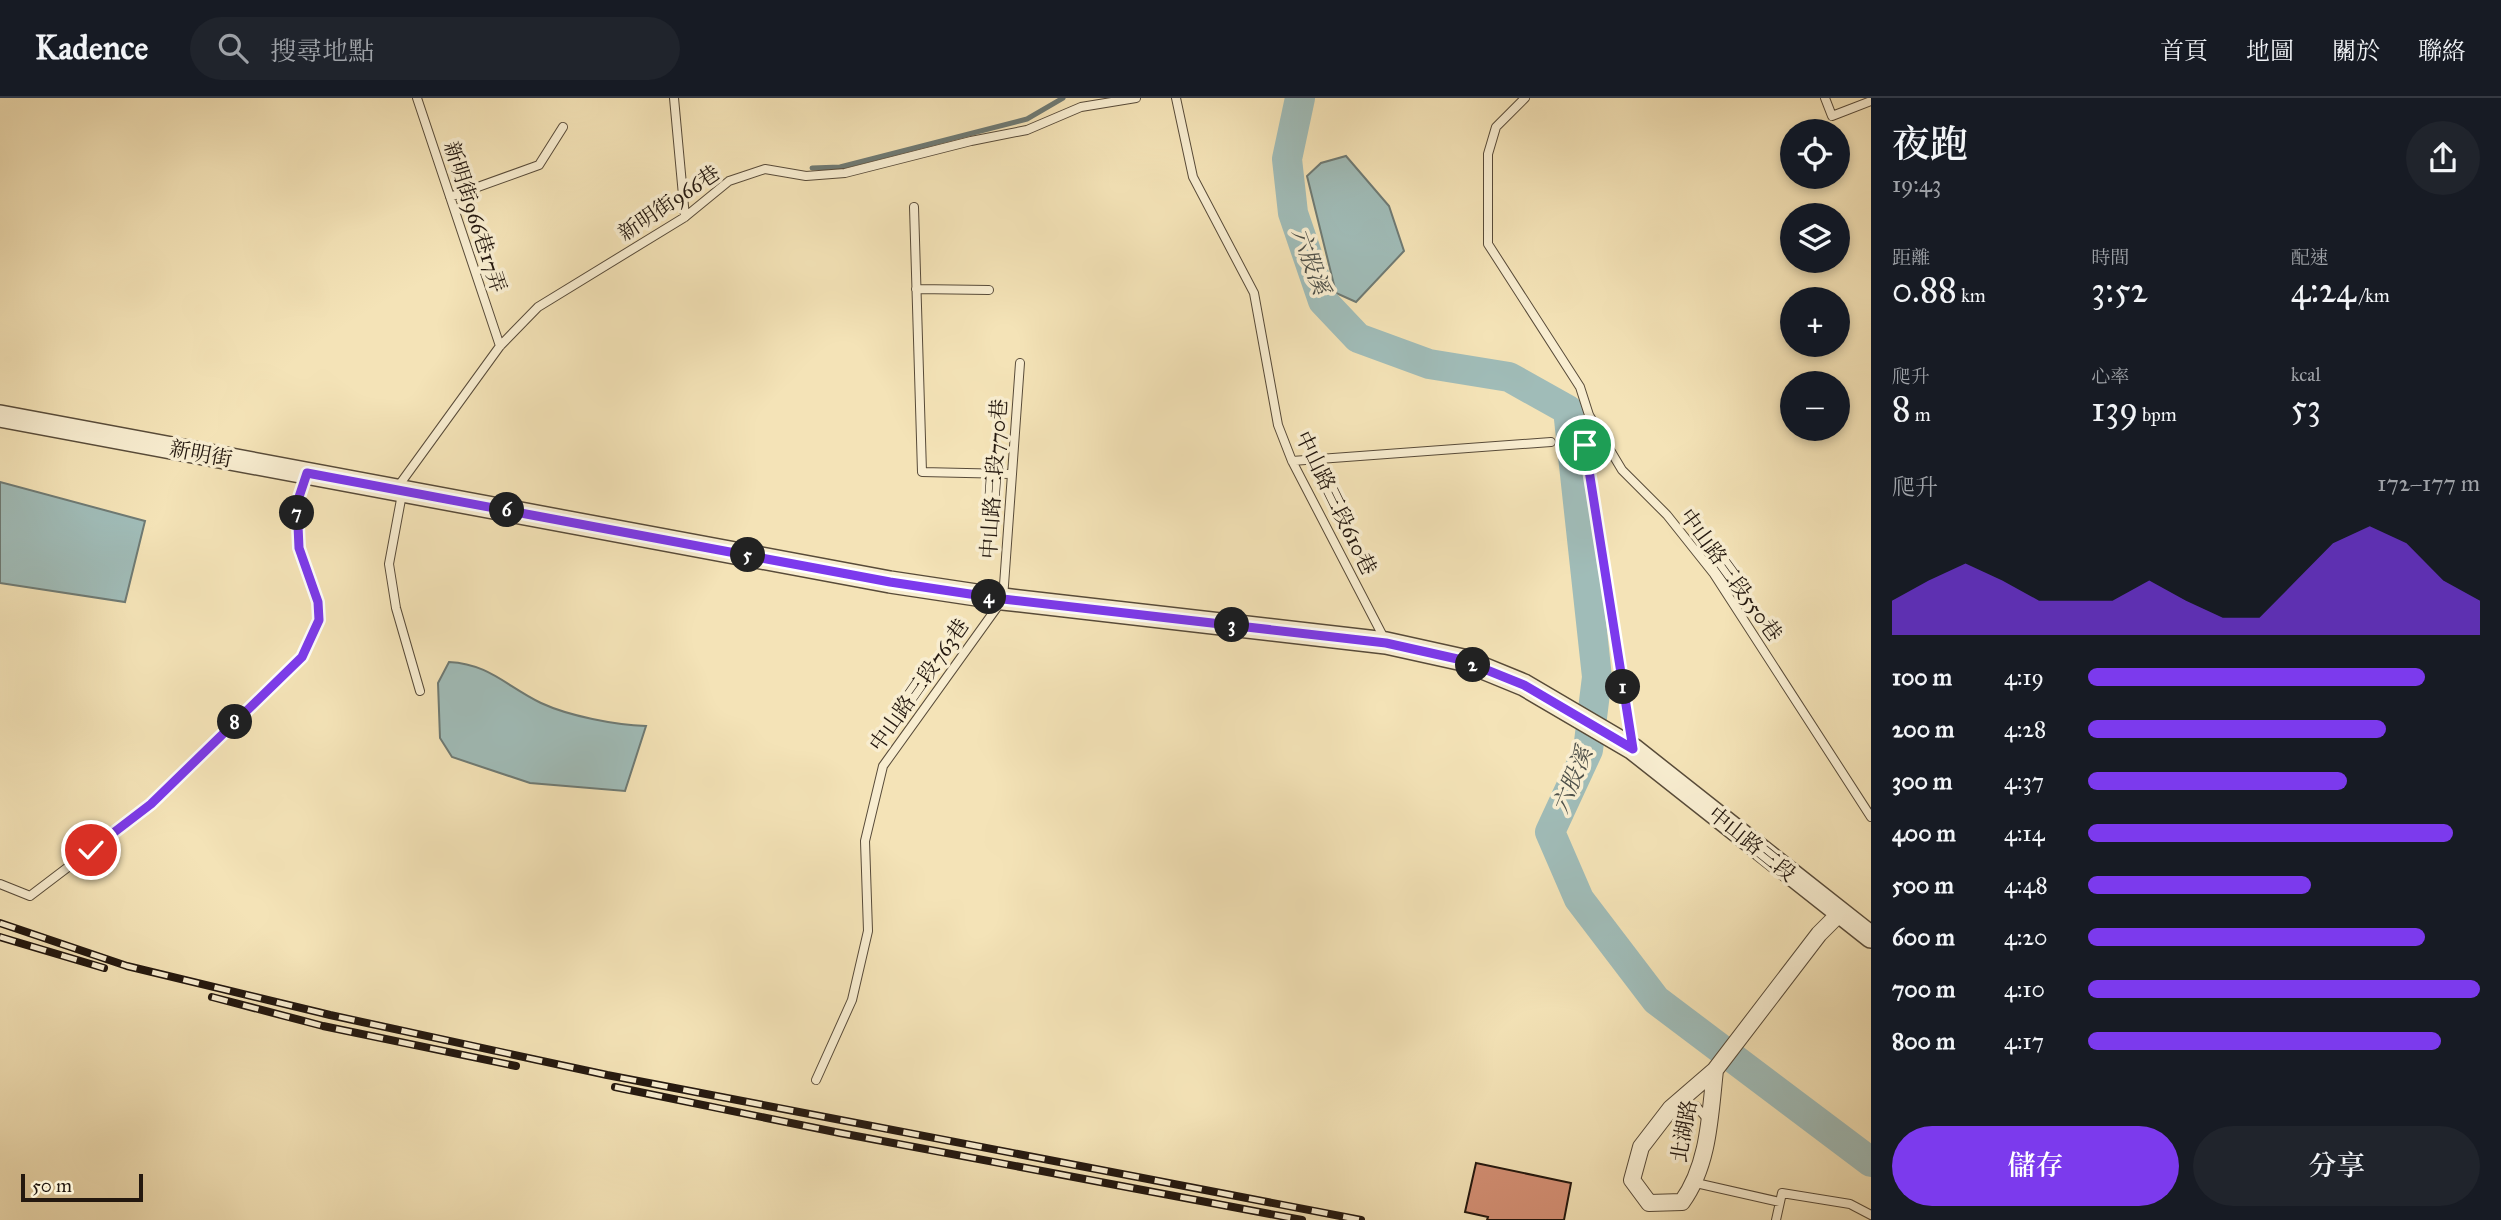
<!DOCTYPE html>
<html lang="zh-TW">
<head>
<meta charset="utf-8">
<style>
	:root { --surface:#171b24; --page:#20242c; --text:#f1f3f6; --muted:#9ea1a6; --line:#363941; --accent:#7c3aed }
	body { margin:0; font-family:"IM FELL Great Primer","Noto Serif TC",serif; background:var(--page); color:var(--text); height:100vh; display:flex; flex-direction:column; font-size:26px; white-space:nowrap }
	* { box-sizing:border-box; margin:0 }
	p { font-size:23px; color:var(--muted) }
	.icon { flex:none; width:38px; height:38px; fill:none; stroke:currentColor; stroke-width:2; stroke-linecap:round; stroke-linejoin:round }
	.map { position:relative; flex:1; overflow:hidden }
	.details { display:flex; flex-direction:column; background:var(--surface); width:630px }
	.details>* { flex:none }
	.buttons { position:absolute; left:1780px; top:21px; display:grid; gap:14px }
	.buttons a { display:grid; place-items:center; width:70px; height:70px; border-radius:50%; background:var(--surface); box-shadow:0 4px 10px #0003; font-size:35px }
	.scale { position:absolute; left:21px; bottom:18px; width:122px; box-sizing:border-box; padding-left:7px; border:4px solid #24180f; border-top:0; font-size:19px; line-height:24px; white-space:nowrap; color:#24180f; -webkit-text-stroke:5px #f8edd0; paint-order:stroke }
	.pin { position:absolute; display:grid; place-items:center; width:60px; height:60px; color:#fff; margin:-30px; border:4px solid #fff; border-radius:50%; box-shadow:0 2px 7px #0007 }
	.km { position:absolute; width:35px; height:35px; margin:-18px; border-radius:50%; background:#222; color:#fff; font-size:19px; line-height:35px; text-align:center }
	.round { display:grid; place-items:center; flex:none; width:74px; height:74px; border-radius:37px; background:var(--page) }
	.summary { display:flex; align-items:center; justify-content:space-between; height:119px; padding:0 21px }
	h1 { font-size:38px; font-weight:600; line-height:52px }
	.metrics { display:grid; grid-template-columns:repeat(3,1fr); gap:10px; height:119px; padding:7px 21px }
	.metrics div { display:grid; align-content:center }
	.metrics b { font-size:35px; font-weight:600 }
	.metrics small { font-size:19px; font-weight:400 }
	.metrics p { font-size:19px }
	.chart { height:196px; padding:14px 21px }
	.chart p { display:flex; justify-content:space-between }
	.chart svg { width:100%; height:126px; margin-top:7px; fill:var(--accent); opacity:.7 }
	.cta { display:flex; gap:14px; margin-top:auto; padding:14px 21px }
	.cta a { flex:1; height:80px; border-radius:42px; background:var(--accent); color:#fff; font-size:28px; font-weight:600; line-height:80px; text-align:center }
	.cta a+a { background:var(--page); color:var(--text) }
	ul { padding:0 21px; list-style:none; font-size:23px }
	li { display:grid; grid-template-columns:112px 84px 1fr; align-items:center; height:52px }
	li i { height:18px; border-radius:9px; background:var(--accent) }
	header { display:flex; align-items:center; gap:42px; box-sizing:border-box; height:98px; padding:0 35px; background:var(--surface); border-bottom:2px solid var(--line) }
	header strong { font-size:33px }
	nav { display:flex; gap:38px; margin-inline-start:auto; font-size:24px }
	.search { width:490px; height:63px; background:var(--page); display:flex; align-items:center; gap:18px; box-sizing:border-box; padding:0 24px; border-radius:38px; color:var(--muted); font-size:26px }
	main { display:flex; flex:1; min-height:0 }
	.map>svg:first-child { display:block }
	.water { fill:#a0bcb8; stroke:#6e7a74; stroke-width:2 }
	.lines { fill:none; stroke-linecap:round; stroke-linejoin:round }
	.stream { stroke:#6e7a74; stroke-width:5 }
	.river { stroke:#a0bcb8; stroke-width:30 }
	.building { fill:#d49075; stroke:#24180f; stroke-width:2 }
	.service-casing { stroke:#584b39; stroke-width:10 }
	.minor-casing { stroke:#584b39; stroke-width:18 }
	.tertiary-casing { stroke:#584b39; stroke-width:24 }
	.service { stroke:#f8edd0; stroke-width:8 }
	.minor { stroke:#f8edd0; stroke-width:16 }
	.tertiary { stroke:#f8edd0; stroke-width:21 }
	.rail-casing { stroke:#24180f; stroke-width:8 }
	.rail { stroke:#f8edd0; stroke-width:5; stroke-dasharray:16; stroke-linecap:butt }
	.route-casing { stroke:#fff; stroke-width:14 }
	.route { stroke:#7c3aed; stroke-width:9 }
	.labels { text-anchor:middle; stroke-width:7; stroke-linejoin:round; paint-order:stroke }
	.street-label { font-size:21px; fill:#24180f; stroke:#f8edd0 }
	.water-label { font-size:23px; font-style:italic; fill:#4f514a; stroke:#f8edd0 }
</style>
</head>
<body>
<header>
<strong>Kadence</strong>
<div class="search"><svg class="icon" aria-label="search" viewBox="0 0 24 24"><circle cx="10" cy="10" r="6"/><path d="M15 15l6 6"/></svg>搜尋地點</div>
<nav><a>首頁</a><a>地圖</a><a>關於</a><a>聯絡</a></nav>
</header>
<main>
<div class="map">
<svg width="1871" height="1122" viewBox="0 0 1871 1122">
	<rect width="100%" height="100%" fill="#f4e3b7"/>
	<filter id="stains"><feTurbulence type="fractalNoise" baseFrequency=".00286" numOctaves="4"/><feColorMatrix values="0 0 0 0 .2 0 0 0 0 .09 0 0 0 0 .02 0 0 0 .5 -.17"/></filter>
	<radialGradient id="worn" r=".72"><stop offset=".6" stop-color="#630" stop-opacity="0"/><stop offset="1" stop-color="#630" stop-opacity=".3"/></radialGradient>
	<path class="water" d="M1346 58 1389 108 1404 153 1356 204 1336 195 1307 78 1321 65Z
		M0 384 145 423 125 504 0 485Z
		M449 564C489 566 506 588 541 605 569 618 615 627 646 628L625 693 530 685 452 659 440 640 438 585Z"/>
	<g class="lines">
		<path class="stream" d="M812 70 840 69 1027 21 1063 0"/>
		<path class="river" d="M1300 0 1287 61 1293 115 1323 203 1358 240 1429 266 1509 279 1568 312 1597 579 1588 652 1550 734 1579 801 1656 902 1871 1064"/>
	</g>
	<path class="building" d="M1476 1065 1571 1085 1564 1122H1487L1488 1119 1465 1114Z"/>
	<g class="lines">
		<defs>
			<path id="service" d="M417 0 500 248
				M674 0 685 119
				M1176 0 1193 79 1254 195 1278 327 1292 363 1385 542
				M1525 0 1496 29 1488 56V146L1580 289 1589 317 1622 372 1667 417 1714 476 1871 719
				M1825 0 1832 18 1871 3
				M450 99 539 67 563 29
				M914 109 922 374 1010 376
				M916 191 989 192
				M1589 317 1585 347 1633 648
				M1292 363 1551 344
				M397 390 500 248 538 209 685 119 729 83 765 71 806 78 845 75 971 43 1027 32 1081 9 1136 0
				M402 396 389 466 396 510 420 593
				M0 786 30 798 151 706 302 559 319 522 318 504 298 450 297 405 306 378
				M816 982 852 902 868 833 865 743 883 668 1003 501 1020 265
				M1673 1010 1696 1008 1709 1023
				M1696 1085 1780 1104
				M1776 1122 1782 1095 1850 1106 1871 1117"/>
			<path id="minor" d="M1715 972C1710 1017 1709 1067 1682 1104L1649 1105 1632 1082 1641 1049 1671 1010 1715 972 1819 836 1839 816"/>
			<path id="tertiary" d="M0 318 890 484 1003 501 1386 545 1463 562 1524 587 1633 651 1871 839"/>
		</defs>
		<use href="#service" class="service-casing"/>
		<use href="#minor" class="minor-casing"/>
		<use href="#tertiary" class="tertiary-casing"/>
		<use href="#service" class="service"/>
		<use href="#minor" class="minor"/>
		<use href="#tertiary" class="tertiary"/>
		<defs>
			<path id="rail" d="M0 825 127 868 330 917 607 977 1361 1122
				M0 839 104 870
				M212 899 323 928 516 968
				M615 989 840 1035 1302 1122"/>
		</defs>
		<use href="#rail" class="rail-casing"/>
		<use href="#rail" class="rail"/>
	</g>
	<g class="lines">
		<defs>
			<path id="route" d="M91 752 151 706 302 559 319 522 318 504 299 450 297 405 307 375 890 484 1003 501 1386 545 1462 562 1524 587 1633 651 1585 347"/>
		</defs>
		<use href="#route" class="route-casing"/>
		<use href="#route" class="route"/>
	</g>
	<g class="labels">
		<g class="street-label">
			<text transform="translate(669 105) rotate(-34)" y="7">新明街966巷</text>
			<text transform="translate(475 119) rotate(72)" y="7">新明街966巷17弄</text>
			<text transform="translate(201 356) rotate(11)" y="7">新明街</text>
			<text transform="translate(994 381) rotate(-86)" y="7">中山路三段770巷</text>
			<text transform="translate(1336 405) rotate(64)" y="7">中山路三段610巷</text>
			<text transform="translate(1731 477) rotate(54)" y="7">中山路三段550巷</text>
			<text transform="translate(919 587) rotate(-55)" y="7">中山路三段763巷</text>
			<text transform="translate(1752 746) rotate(39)" y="7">中山路三段</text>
			<text transform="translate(1684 1033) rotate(-80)" y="7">北湖路</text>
		</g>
		<g class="water-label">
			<text transform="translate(1311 163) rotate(70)" y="8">六股溪</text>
			<text transform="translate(1572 682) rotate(-68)" y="8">六股溪</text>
		</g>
	</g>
	<rect width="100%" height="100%" filter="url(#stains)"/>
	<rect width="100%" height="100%" fill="url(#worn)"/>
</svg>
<div class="buttons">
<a><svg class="icon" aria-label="locate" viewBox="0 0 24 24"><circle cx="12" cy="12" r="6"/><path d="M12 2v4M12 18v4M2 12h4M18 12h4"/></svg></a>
<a><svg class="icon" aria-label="layers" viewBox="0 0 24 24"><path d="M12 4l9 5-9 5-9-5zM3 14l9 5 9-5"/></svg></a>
<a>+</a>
<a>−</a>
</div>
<div class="scale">50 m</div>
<div class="pin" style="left:1585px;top:347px;background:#1e9e55"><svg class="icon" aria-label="arrive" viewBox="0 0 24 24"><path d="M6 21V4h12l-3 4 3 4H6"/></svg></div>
<div class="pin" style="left:91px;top:752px;background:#d93025"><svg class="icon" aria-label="check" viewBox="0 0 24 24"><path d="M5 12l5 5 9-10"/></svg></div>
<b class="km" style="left:1623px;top:589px">1</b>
<b class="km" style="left:1473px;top:567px">2</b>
<b class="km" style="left:1232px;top:527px">3</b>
<b class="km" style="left:989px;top:499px">4</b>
<b class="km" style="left:748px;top:457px">5</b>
<b class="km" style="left:507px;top:412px">6</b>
<b class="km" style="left:297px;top:415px">7</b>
<b class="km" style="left:235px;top:624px">8</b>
</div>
<section class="details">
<div class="summary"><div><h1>夜跑</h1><p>19:43</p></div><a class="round"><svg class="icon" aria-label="share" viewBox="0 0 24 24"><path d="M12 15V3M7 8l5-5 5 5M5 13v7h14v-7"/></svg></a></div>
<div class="metrics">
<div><p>距離</p><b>0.88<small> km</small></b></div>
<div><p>時間</p><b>3:52</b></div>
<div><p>配速</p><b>4:24<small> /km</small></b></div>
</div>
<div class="metrics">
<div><p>爬升</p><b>8<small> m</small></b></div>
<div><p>心率</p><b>139<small> bpm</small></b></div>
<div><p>kcal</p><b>53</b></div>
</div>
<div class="chart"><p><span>爬升</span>172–177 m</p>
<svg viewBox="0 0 160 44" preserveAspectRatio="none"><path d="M0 44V32L10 25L20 19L30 25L40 32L50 32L60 32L70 25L80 32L90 38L100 38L110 25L120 12L130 6L140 12L150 25L160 32V44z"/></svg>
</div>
<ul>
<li><b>100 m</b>4:19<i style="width:86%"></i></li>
<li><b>200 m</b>4:28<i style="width:76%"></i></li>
<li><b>300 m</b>4:37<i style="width:66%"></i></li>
<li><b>400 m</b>4:14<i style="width:93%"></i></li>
<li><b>500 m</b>4:48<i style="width:57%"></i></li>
<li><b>600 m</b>4:20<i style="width:86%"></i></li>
<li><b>700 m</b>4:10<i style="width:100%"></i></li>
<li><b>800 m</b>4:17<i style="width:90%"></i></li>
</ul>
<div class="cta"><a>儲存</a><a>分享</a></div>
</section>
</main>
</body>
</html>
